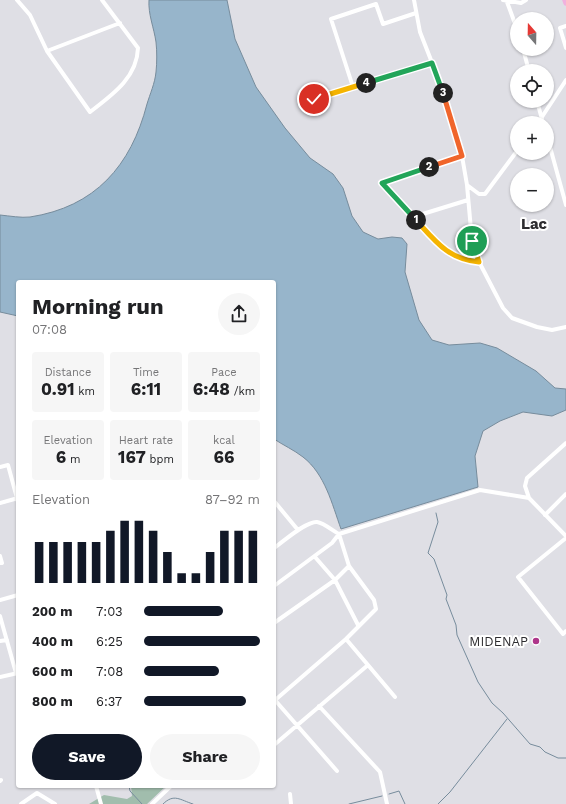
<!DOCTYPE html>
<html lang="en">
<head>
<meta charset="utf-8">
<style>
	:root { --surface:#fff; --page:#f6f6f6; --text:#202124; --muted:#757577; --accent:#111827 }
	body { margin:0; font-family:"Work Sans",sans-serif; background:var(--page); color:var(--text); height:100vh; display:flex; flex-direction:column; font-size:15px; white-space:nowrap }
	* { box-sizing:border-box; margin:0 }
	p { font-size:13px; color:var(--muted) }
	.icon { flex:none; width:22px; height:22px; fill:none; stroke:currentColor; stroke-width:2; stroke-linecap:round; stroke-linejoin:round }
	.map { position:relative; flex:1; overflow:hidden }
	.side { position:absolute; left:16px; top:280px; width:260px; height:508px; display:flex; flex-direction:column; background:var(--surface); border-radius:4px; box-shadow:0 1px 3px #0004 }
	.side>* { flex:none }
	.needle { width:26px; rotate:340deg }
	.fabs { position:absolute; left:510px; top:12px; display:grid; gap:8px }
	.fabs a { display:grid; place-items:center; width:44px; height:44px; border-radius:50%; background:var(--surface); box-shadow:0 1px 3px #0004; font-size:20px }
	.pin { position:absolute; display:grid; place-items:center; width:34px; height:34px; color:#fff; margin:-17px; border:2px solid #fff; border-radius:50%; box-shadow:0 1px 4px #0007 }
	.km { position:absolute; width:20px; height:20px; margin:-10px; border-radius:50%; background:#222; color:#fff; font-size:11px; line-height:20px; text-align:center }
	.round { display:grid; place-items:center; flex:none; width:42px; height:42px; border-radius:21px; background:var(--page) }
	.head { display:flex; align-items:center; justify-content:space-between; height:68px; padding:0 16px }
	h1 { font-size:22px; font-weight:700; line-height:30px }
	.stats { display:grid; grid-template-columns:repeat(3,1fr); gap:6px; height:68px; padding:4px 16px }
	.stats div { display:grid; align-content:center; border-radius:4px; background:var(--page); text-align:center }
	.stats b { font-size:17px; font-weight:700 }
	.stats small { font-size:11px; font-weight:400 }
	.stats p { font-size:11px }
	.chart { height:112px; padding:8px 16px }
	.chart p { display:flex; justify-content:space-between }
	.chart svg { width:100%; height:72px; margin-top:4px; stroke:var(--accent); stroke-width:6 }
	.button { display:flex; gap:8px; margin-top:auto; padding:8px 16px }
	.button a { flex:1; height:46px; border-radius:24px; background:var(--accent); color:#fff; font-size:16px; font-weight:700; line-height:46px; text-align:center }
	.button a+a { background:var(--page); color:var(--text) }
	ul { padding:0 16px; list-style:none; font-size:13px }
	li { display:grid; grid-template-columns:64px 48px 1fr; align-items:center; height:30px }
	li i { height:10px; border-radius:5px; background:var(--accent) }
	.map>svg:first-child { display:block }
	.green { fill:#a1bdad }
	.water { fill:#97b5cb; stroke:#778c9c }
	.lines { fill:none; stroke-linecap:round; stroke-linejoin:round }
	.stream { stroke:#778c9c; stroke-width:1 }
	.minor { stroke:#fff; stroke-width:4 }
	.major { stroke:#f1b1de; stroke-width:5.5 }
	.split-1-casing { stroke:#fff; stroke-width:8 }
	.split-2-casing { stroke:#fff; stroke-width:8 }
	.split-3-casing { stroke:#fff; stroke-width:8 }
	.split-4-casing { stroke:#fff; stroke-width:8 }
	.split-5-casing { stroke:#fff; stroke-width:8 }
	.split-1 { stroke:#f5b400; stroke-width:5 }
	.split-2 { stroke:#22a559; stroke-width:5 }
	.split-3 { stroke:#f0652b; stroke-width:5 }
	.split-4 { stroke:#22a559; stroke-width:5 }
	.split-5 { stroke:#f5b400; stroke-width:5 }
	.poi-dot { fill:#ae358a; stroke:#fff; stroke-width:1.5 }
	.labels { text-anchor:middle; stroke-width:4; stroke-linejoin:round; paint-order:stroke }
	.poi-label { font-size:13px; fill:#2d2c2f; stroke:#fff; text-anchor:end }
	.quarter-label { font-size:15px; font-weight:bold; fill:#2d2c2f; stroke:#fff }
</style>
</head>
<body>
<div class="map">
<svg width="566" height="804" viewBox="0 0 566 804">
	<rect width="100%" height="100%" fill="#dfdfe5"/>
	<path class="green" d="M131 786H166L147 804H89L104 795 127 799 132 796Z"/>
	<path class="water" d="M149 0H227L235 39 256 87 285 128 310 158 333 174 343 188 352 216 363 232 378 239 392 237 402 238 407 244 405 272 419 320 432 340 449 345 480 343 497 348 536 371 555 388 566 389V410L552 416 523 412 500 421 483 431 475 456 478 487 341 529C332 504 325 474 303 457 294 450 283 445 274 439V282H18V316L0 312V215C10 216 21 218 30 217 95 207 131 166 147 104 150 94 155 83 156 72 157 63 157 51 156 42 154 28 148 14 149 0Z"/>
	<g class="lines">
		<path class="stream" d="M436 513 438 522 428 553 434 559 447 595 446 599 456 625 457 635 478 682 492 703 503 713 530 744 540 747 545 752 558 758H566
			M129 786 130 791 142 804
			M389 794 399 791 405 804
			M163 804C174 793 180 800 193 804
			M349 804 382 796
			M438 804 450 792 507 719"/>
		<path class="minor" d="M17 0 30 15 47 51 90 112C112 95 137 78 138 48L102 0
			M414 0 420 32 440 83 462 156 467 185 472 241 476 256 503 308 512 318 537 327 552 330 566 327
			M503 0 521 3 526 0
			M507 2 517 29
			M566 26 560 28 566 48
			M523 49 529 71
			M47 51 120 23
			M353 87 331 19 376 4 383 24 416 13
			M314 99 432 63
			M537 101 543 123
			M538 123 566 80
			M547 136 566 205
			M462 156 382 183 444 250 466 261 479 262
			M467 185 479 194H485L517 151
			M413 217 468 200
			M566 443 527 478 525 486 529 498 566 536
			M0 467 8 465 18 502
			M274 501 298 530
			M0 503 18 498
			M545 515 566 494
			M566 538 518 577 563 634 566 631
			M274 548C283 542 306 521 317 522 324 523 333 531 339 534L332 543 274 586
			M0 556 2 563H0
			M315 557 335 580 358 625
			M0 600 18 595
			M0 616 16 673
			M274 623 335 580 349 566 339 534 480 490 529 498
			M346 639 395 697
			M0 641 7 640
			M0 677 18 673
			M274 699 337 771
			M274 701 346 639 376 609 374 600 349 566
			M319 706 380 772 387 804
			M274 745 368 665
			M0 781 1 780
			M96 786 101 804
			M290 794 291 804
			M21 804 37 793 55 804
			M152 804 171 786"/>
		<path class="major" d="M565 0 566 3"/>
	</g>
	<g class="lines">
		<defs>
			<path id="split-1" d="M416 220C436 242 448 259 479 262L472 241"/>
			<path id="split-2" d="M416 220 382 183 429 167"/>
			<path id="split-3" d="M429 167 462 156 443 93"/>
			<path id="split-4" d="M366 83 432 63 443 93"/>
			<path id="split-5" d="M314 99 366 83"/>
		</defs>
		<use href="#split-1" class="split-1-casing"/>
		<use href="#split-2" class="split-2-casing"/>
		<use href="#split-3" class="split-3-casing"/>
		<use href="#split-4" class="split-4-casing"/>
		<use href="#split-5" class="split-5-casing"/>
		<use href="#split-1" class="split-1"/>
		<use href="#split-2" class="split-2"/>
		<use href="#split-3" class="split-3"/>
		<use href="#split-4" class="split-4"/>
		<use href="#split-5" class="split-5"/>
	</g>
	<circle class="poi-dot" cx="536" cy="641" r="4"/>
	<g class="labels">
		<g class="poi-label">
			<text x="528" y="646">MIDENAP</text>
		</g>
		<g class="quarter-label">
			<text x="534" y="229">Lac</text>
		</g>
	</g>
</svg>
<div class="fabs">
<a><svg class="needle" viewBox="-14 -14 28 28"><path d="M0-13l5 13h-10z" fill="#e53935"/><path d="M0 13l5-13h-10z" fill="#757577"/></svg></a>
<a><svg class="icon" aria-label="locate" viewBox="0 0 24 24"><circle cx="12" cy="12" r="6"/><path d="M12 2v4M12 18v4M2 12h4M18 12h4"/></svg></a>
<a>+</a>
<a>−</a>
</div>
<div class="pin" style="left:472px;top:241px;background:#1e9e55"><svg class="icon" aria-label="arrive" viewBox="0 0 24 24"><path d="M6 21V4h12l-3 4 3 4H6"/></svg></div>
<div class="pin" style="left:314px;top:99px;background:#d93025"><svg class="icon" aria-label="check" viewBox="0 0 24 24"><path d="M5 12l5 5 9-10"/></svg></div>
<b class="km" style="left:416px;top:220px">1</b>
<b class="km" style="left:429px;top:167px">2</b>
<b class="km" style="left:443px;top:93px">3</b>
<b class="km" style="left:366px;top:83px">4</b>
<section class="side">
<div class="head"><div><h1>Morning run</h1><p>07:08</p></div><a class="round"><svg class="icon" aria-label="share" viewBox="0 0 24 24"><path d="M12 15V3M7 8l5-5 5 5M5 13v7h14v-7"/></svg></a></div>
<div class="stats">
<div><p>Distance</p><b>0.91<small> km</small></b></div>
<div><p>Time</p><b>6:11</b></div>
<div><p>Pace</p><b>6:48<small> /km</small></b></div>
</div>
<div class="stats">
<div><p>Elevation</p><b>6<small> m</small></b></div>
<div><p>Heart rate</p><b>167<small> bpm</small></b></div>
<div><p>kcal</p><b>66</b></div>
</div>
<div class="chart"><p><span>Elevation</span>87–92 m</p>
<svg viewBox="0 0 160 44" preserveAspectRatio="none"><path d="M5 44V19M15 44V19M25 44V19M35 44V19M45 44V19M55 44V12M65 44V6M75 44V6M85 44V12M95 44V25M105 44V38M115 44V38M125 44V25M135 44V12M145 44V12M155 44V12"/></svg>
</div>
<ul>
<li><b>200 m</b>7:03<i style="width:68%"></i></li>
<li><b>400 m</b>6:25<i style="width:100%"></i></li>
<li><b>600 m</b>7:08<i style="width:65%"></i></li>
<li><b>800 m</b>6:37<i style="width:88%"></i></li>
</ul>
<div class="button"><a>Save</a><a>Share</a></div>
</section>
</div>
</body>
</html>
